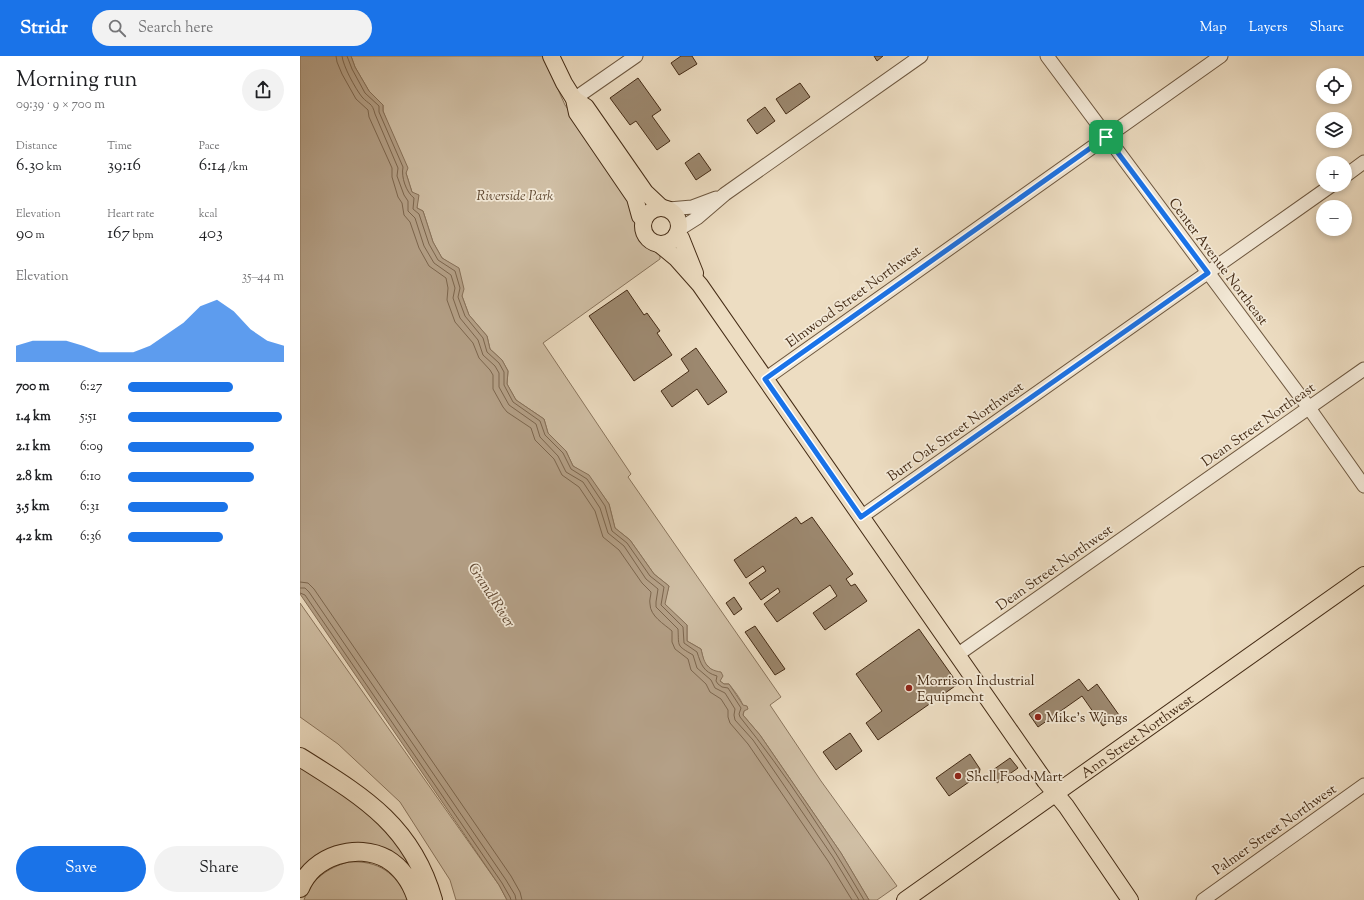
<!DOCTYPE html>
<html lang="en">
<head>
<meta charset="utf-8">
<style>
	:root { --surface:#fff; --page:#f2f2f2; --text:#202124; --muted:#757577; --accent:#1a73e8 }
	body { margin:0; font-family:"Sorts Mill Goudy",serif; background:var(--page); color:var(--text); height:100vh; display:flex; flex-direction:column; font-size:15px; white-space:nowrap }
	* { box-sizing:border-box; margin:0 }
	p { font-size:13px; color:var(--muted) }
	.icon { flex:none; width:22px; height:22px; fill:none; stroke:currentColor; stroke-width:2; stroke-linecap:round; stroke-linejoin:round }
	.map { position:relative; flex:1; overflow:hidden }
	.panel { display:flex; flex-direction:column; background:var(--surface); width:300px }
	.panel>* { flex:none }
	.fabs { position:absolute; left:1016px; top:12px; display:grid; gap:8px }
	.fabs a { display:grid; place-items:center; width:36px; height:36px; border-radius:50%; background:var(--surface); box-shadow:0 2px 6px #0003; font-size:20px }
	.pin { position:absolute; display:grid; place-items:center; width:34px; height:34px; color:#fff; margin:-17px; border-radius:8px; box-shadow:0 2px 6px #0006 }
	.round { display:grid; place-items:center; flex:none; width:42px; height:42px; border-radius:21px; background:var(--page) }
	.headline { display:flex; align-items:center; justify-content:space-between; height:68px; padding:0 16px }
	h1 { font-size:22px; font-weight:600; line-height:30px }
	.stats { display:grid; grid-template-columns:repeat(3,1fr); gap:6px; height:68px; padding:4px 16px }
	.stats div { display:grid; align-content:center }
	.stats b { font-size:17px; font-weight:600 }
	.stats small { font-size:11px; font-weight:400 }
	.stats p { font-size:11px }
	.chart { height:112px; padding:8px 16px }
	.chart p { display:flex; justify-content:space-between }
	.chart svg { width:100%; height:72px; margin-top:4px; fill:var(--accent); opacity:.7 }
	.button { display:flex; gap:8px; margin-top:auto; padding:8px 16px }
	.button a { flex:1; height:46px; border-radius:24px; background:var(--accent); color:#fff; font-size:16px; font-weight:600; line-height:46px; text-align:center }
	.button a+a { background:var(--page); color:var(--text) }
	ul { padding:0 16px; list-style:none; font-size:13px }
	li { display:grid; grid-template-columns:64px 48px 1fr; align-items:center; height:30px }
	li i { height:10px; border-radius:5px; background:var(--accent) }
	header { display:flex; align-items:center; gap:24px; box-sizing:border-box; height:56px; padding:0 20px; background:var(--accent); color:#fff }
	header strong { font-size:19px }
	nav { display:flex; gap:22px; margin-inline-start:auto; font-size:14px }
	.search { width:280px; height:36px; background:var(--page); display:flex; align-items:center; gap:10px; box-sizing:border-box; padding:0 14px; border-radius:22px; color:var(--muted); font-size:15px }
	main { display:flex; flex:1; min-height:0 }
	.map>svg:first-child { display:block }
	.green { fill:#d0bfa5; stroke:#8a755d }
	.water { fill:#b4a087; stroke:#877159 }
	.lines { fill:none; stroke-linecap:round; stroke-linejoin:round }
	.shore { stroke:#7c664e; stroke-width:1 }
	.building { fill:#9c886f; stroke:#442b15 }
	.minor-casing { stroke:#6e5840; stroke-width:15 }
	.major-casing { stroke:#442b15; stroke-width:18 }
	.highway-casing { stroke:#442b15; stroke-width:20 }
	.minor { stroke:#f3e9d7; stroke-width:13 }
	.major { stroke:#edddc2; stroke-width:16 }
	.highway { stroke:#edddc2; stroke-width:18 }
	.route-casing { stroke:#fff; stroke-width:8 }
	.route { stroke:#1a73e8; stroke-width:5 }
	.poi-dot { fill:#8f2418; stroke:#f3e9d7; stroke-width:1.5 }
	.labels { text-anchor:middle; stroke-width:3.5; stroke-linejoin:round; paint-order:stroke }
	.park-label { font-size:14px; font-style:italic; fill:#604932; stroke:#f3e9d7 }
	.street-label { font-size:14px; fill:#442b15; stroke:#f3e9d7 }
	.poi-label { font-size:14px; fill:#442b15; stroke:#f3e9d7; text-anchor:start }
	.water-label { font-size:15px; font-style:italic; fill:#604832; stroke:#f3e9d7 }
</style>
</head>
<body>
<header>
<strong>Stridr</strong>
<div class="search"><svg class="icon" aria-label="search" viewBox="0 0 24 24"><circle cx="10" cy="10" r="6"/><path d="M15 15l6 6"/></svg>Search here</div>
<nav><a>Map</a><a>Layers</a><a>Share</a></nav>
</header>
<main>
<section class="panel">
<div class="headline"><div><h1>Morning run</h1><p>09:39 · 9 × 700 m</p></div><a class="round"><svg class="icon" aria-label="share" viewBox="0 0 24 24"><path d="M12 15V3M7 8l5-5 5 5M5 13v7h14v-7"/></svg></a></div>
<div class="stats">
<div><p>Distance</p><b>6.30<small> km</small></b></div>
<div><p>Time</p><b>39:16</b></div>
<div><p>Pace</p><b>6:14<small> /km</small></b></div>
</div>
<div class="stats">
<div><p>Elevation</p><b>90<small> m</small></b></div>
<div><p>Heart rate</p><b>167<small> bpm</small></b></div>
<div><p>kcal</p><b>403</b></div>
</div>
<div class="chart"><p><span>Elevation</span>35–44 m</p>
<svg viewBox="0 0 160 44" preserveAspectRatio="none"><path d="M0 44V34L10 31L20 31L30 31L40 34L50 38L60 38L70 38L80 34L90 27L100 20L110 10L120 6L130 13L140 24L150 31L160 34V44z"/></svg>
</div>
<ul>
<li><b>700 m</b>6:27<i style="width:67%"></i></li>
<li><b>1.4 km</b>5:51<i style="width:99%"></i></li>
<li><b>2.1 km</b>6:09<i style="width:81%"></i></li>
<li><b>2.8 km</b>6:10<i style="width:81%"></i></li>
<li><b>3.5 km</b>6:31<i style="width:64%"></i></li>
<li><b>4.2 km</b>6:36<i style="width:61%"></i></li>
</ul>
<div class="button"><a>Save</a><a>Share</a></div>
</section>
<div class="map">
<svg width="1064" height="844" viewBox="0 0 1064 844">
	<rect width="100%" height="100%" fill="#edddc2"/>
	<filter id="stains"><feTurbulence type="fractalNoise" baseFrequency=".005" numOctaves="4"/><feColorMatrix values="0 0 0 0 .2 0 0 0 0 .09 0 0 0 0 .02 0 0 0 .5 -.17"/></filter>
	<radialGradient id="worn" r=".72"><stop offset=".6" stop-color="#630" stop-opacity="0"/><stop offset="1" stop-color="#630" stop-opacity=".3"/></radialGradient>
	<path class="green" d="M51 0H243L265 49 330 142 335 162 341 180 345 185 360 197V203L243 287 331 418 328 421 481 641 470 649 521 725 597 830 577 844H569L541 797 460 679 443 659C447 649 435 636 429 628H424L420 625 413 615 404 606 401 593 387 585V569L364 548 369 530 354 518 330 484 315 472 309 448 289 420 273 410 266 395 248 377 244 363 216 344 207 328 208 315 202 304 190 293 187 280 169 259 162 240 159 213 142 202 133 186 123 155 117 152 106 117 83 55V49L69 35 55 11Z
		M0 547 199 829 207 844H156L150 824 100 746 38 688 0 661Z
		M0 709 51 742 88 774 118 818 78 792 0 819Z
		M48 806C79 804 96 817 108 844H4C11 823 28 812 48 806Z"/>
	<path class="water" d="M0 0H51L55 11 69 35 83 49V55L108 112 106 117 112 136 119 139 117 152 123 155 133 186 142 202 159 212 164 233 162 240 169 259 187 280 190 293 202 304 208 315 207 328 216 344 244 363 248 377 266 395 273 410 289 419 309 448 315 472 330 484 354 518 369 530 365 548 387 569V585L401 593C404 606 406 614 421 616L423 620 420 625 424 628H429L443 649 447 650 448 653 444 655 443 659 460 679 541 797 569 844H207L199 829 0 538Z"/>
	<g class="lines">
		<path class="shore" d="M36 0 37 6 42 18 56 43 68 54 69 61 92 112V121L98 141 102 147 104 159 110 166 119 192 129 210 146 222 148 232 147 244 155 266 173 287 179 302 190 314 193 319V333L203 351 207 356 231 372 235 384 254 403 262 419 279 431 295 455 303 481 319 494 342 527 351 536C351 540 349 544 350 548 350 560 364 568 372 575V586L375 593 388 603 391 614 406 628 410 636 421 643 428 654V661L430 667 448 688 528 805 552 844
			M42 0C43 10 55 32 62 41 69 49 72 46 75 58L98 112 97 120 104 139 108 145V155L115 162 124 190 134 207 151 219 155 232 153 242 160 262 178 284 183 299 195 310 199 317V331L209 349 236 368 240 381 258 400 266 416 283 426 300 452 308 477 324 490 346 523 358 533 356 546V551L378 573C379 591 376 589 393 599L397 612 411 624 415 632 425 637 435 653 434 659 435 664 453 684 533 801 559 844
			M47 0 52 13 65 37 79 50V56L103 111C101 121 106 136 114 142L113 153 119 158 129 188 138 204 155 215 160 232 158 241 165 260 183 282 187 296 199 307 204 316V329L213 346 240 365 245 379 263 397 271 413 287 423 305 450 312 475 327 487 350 520 364 531 361 549 383 571 384 587 397 596C401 608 403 616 417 620L416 625 418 628 422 631 428 632 441 652 439 658 440 661C486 718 527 781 564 844
			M0 526 8 527 14 533 211 820 220 836 222 844
			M0 532H5L9 536 206 824 215 839 216 844
			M0 537 5 539 202 827 210 841 211 844"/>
	</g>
	<path class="building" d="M381 0H392L397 8 379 19 371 7Z
		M574 0H583L577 5Z
		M338 22 361 54 352 60 370 85 357 94 336 65 330 69 310 42Z
		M500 27 510 41 486 58 476 43Z
		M465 51 475 65 457 78 447 64Z
		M399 97 411 114 396 124 385 107Z
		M327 234 344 259 347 257 360 275 357 277 372 299 334 325 289 260Z
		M396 292 427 336 408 349 397 333 372 351 361 335 389 315 381 303Z
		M496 461 501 468 512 461 553 518 546 523 551 530 555 528 567 545 525 574 513 557 537 540 530 529 477 566 464 548 480 536 478 532 461 544 449 527 466 515 463 510 446 522 434 504Z
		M434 541 442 553 434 559 426 547Z
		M455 570 485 613 475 619 445 576Z
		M619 573 658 628 578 684 566 667 582 655 556 618Z
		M779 623 788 635 797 628 819 659 803 670 782 640 738 671 729 658Z
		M550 677 562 695 536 714 523 696Z
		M670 698 680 713 679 719 649 740 636 722Z
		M710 702 718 712 697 727 690 716Z"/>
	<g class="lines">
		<defs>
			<path id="minor" d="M747 0 1009 352 1064 430
				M274 43 336 0
				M1045 120 1064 106
				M369 153 392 151 416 142
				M378 174 397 162 425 138 621 0
				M465 323 921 0
				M561 461 1032 129
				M657 599 1064 313
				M903 844 1064 729"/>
			<g id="major">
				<path d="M251 0 264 27 274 43 277 57 335 142 340 160 344 164"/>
				<path d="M274 43 286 51 345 136 362 152"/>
				<circle cx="361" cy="170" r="18"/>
				<path d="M377 178 381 182 395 217"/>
				<path d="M359 188 376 202 400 229 745 725 766 750 830 844"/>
				<path id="s1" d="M605 844 1064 519"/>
			</g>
			<path id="highway" d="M0 701C62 740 112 769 133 844
				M0 832C13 800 57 786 87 803 102 812 112 828 117 844"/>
		</defs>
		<use href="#minor" class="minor-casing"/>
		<use href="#major" class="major-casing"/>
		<use href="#highway" class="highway-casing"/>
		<use href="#minor" class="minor"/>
		<use href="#major" class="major"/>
		<use href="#highway" class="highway"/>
	</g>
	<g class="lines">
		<defs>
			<path id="route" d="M806 81 908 217 561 461 465 323Z"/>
		</defs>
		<use href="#route" class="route-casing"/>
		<use href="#route" class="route"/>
	</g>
	<g class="poi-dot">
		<circle cx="609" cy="632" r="4"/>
		<circle cx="738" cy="661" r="4"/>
		<circle cx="658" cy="720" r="4"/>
	</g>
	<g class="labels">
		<g class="park-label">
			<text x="215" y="144">Riverside Park</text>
		</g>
		<g class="street-label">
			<text transform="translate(919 205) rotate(53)" y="5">Center Avenue Northeast</text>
			<text transform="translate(553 240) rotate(-36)" y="5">Elmwood Street Northwest</text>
			<text transform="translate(958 368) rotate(-35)" y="5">Dean Street Northeast</text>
			<text transform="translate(655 375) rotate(-35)" y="5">Burr Oak Street Northwest</text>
			<text transform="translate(754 511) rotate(-35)" y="5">Dean Street Northwest</text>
			<text dy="5" stroke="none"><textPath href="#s1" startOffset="284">Ann Street Northwest</textPath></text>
			<text transform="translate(974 773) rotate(-35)" y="5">Palmer Street Northwest</text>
		</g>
		<g class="poi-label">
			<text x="617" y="629">Morrison Industrial<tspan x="617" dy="16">Equipment</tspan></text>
			<text x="746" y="666">Mike's Wings</text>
			<text x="666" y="725">Shell Food Mart</text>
		</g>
		<g class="water-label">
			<text transform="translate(192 539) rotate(57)" y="5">Grand River</text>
		</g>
	</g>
	<rect width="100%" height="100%" filter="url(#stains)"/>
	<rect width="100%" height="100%" fill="url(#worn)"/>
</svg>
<div class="fabs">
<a><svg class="icon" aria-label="locate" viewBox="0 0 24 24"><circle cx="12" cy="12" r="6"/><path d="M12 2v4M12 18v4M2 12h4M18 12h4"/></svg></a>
<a><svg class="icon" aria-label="layers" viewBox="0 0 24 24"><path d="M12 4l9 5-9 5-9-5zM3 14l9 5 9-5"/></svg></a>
<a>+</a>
<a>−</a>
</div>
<div class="pin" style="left:806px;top:81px;background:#1e9e55"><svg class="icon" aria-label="arrive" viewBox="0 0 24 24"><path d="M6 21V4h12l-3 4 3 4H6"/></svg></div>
</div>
</main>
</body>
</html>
